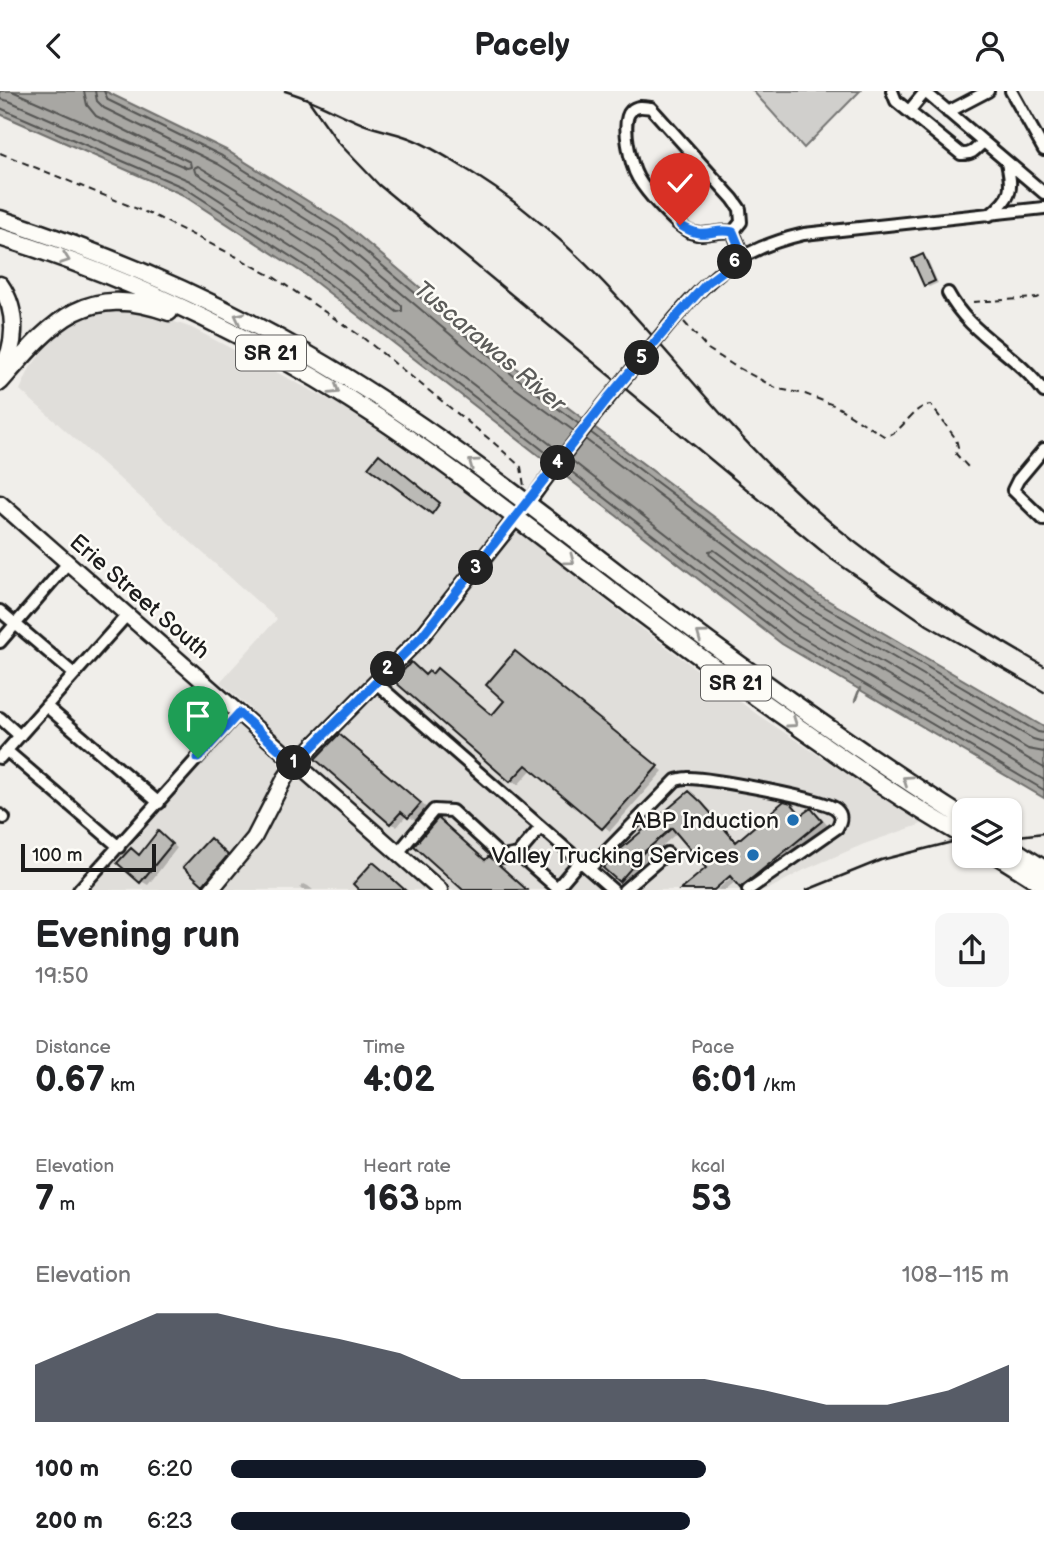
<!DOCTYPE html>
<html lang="en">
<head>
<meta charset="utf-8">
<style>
	:root { --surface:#fff; --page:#f6f6f6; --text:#202124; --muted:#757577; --accent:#111827 }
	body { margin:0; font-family:"Balsamiq Sans",sans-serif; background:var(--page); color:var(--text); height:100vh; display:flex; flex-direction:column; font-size:26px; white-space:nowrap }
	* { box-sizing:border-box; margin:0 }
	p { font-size:23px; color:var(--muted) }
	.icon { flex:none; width:38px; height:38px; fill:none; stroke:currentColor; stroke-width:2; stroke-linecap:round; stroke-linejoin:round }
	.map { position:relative; height:799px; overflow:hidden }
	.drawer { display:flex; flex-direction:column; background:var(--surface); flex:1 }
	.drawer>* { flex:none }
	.controls { position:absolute; left:952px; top:707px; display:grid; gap:14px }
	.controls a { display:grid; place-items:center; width:70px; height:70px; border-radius:14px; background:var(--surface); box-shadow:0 2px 5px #0004; font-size:35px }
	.scale { position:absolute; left:21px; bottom:18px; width:135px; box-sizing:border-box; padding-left:7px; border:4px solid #1c1c1c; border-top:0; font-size:19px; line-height:24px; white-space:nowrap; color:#1c1c1c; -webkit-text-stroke:5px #fdfcf7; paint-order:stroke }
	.pin { position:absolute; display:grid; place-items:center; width:60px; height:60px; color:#fff; margin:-72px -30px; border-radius:50% 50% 50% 0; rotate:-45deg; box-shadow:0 0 7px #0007 }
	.pin .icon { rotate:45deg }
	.km { position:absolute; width:35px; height:35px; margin:-18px; border-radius:50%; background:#222; color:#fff; font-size:19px; line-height:35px; text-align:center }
	.round { display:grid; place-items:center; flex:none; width:74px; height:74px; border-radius:14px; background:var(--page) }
	.overview { display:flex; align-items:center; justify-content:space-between; height:119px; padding:0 35px }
	h1 { font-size:38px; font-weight:600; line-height:52px }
	.metrics { display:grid; grid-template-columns:repeat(3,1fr); gap:10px; height:119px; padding:7px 35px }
	.metrics div { display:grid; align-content:center }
	.metrics b { font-size:35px; font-weight:600 }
	.metrics small { font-size:19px; font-weight:400 }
	.metrics p { font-size:19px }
	.chart { height:196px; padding:14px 35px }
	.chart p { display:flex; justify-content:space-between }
	.chart svg { width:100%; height:126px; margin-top:7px; fill:var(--accent); opacity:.7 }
	ul { padding:0 35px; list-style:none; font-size:23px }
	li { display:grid; grid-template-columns:112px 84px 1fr; align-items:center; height:52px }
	li i { height:18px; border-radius:9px; background:var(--accent) }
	header { display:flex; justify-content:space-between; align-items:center; height:91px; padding:0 35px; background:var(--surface); font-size:32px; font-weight:600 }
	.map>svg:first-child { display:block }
	.built { fill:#e0deda }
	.green { fill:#d0cfcc; stroke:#767674; stroke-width:2 }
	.water { fill:#a8a7a3; stroke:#706f6d; stroke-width:2 }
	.shadow { fill:#0003 }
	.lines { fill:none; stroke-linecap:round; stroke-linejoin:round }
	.shore { stroke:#545452; stroke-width:2 }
	.stream { stroke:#706f6d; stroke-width:2.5 }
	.building { fill:#bbbab6; stroke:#1c1c1c; stroke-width:2 }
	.minor-casing { stroke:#1c1c1c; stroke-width:16 }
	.major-casing { stroke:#1c1c1c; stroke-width:19 }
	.highway-casing { stroke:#1c1c1c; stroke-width:21 }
	.path { stroke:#1c1c1c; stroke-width:2; stroke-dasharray:7 5; stroke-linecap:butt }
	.minor { stroke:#fdfcf7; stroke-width:10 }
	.major { stroke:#fdfcf7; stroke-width:14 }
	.highway { stroke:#fdfcf7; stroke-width:16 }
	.rail { stroke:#1c1c1c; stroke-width:2.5 }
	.oneway { stroke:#989794 }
	.route-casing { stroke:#fff; stroke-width:14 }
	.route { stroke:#1a73e8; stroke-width:9 }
	.poi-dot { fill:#1f6fb2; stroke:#fdfcf7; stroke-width:2.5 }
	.labels { text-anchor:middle; stroke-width:5; stroke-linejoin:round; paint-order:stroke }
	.shield { fill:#fdfcf7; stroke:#605f5e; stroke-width:2 }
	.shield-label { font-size:21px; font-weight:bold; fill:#1c1c1c }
	.street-label { font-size:23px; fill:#1c1c1c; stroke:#fdfcf7 }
	.poi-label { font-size:23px; fill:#1c1c1c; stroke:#fdfcf7; text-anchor:end }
	.water-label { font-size:24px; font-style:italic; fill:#5b5b59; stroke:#fdfcf7 }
</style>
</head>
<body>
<header><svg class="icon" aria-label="back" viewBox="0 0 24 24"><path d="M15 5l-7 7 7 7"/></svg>Pacely<svg class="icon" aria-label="person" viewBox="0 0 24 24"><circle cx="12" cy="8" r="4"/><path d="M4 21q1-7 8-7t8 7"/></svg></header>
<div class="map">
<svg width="1044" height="799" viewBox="0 0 1044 799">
	<rect width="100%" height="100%" fill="#f0eeea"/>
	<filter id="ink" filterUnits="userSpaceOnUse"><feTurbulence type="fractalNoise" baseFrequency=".0143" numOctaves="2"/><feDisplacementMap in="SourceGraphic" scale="14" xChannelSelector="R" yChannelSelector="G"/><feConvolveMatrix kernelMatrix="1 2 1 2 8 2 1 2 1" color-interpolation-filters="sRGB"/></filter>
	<g filter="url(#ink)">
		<path class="built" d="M109 217H135L192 237 356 323 410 358 519 441 633 531 758 624 922 733 864 753 804 779 767 799H84L251 618 220 591 277 528 20 299 30 277 46 256 65 238 86 225Z"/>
		<path class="green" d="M753 0H860L804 57Z"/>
		<path class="water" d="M0 0H105L226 59 346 134 518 279 817 503 1044 636V707L782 553 306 184 181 103 0 23Z"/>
		<path class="shadow" d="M922 165 927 167 938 192 929 196 925 193Z
			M522 567 663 680 610 740 533 677 518 694 511 690 397 590 411 573 493 626 507 609Z
			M339 645 427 717 416 730 407 724 397 736 391 732Z
			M689 703 709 718 738 751 790 714 803 725 811 719 818 723 828 735 749 799 742 796 736 790 725 799H717L738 781 736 778 712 799H682L708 777 678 741 636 778 639 780 627 794 605 777Z
			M159 742 177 757 148 794 141 790 131 759 140 765Z
			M210 749 234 768 211 796 204 792Z
			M304 793 308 795 313 799H302L300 797Z"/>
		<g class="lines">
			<path class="shore" d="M12 0 187 77 191 76 190 71 96 25 87 14 84 0
				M95 0 97 10 104 17 218 73 336 147 508 292 574 340
				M104 0 108 9 222 65 341 140 514 285 579 333
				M0 8 9 10 190 90 315 171 559 360
				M0 17 185 97 310 178 553 367
				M198 75 330 155 402 215V220L397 221 321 162 195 81 194 77Z
				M590 341 813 509 1038 641 1044 642
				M585 348 808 516 1033 648 1044 651
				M570 368 791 540 1044 689
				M564 375 786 547 1044 699
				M1044 661 1028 658 803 525 714 459 709 460 710 464 797 531 1044 677"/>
			<path class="stream" d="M855 610 860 597"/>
		</g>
		<path class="building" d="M923 163 935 190 924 195 912 168Z
			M379 363 440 412 432 423 368 376Z
			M515 560 658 675 602 738 526 674 510 691 394 590 411 571 425 584 429 580 432 583 437 577 492 624 504 610 486 594Z
			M339 643 421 712 408 727 401 721 390 733 315 668Z
			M689 700 702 712 736 751 784 710 791 712 801 724 811 717 822 730 740 797 730 785 714 799H680L706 777 672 737 630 773 633 775 619 791 603 777 616 762Z
			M438 727 485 769 489 765 527 799H463L414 755Z
			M158 740 172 753 140 792 117 772 131 757 139 764Z
			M210 747 228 764 203 794 183 776Z
			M373 771 387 783 405 799H359L353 793Z"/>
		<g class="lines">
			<defs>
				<path id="minor" d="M892 0 896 10 961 63C972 64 976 58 983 51
					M924 0 1044 102
					M1011 0 1044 59
					M909 20 925 1
					M948 21 988 0
					M990 124C1012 106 1013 99 1007 72
					M733 141 741 131 740 118 733 108 651 17C644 16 637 14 631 20 620 30 631 75 638 87 646 101 675 134 690 141 705 147 719 138 733 141L743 165
					M948 202C970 244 1016 262 1044 301
					M1044 358 1018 389 1013 399 1044 429
					M528 413C566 360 607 308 650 257 674 228 699 196 731 173 753 158 778 149 804 143L1044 117
					M0 520 74 583
					M0 551 68 472
					M375 591 613 799
					M46 615 159 712
					M0 627 20 645
					M7 660 119 756
					M0 667 127 524
					M0 724 4 727
					M541 736 518 763 557 797 580 770
					M398 762 434 719 452 720 502 766 518 763
					M589 778 676 689C680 688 683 687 687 687 705 686 826 708 836 718 843 724 841 730 837 737L748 799
					M79 799 238 622
					M624 799 667 762"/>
				<path id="major" d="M0 412 440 799
					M211 799 254 747 285 687 295 673 422 545 522 419"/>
				<path id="highway" d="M0 128C108 163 211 207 309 264 429 333 536 419 645 503 748 581 855 658 964 727
					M0 146C135 188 264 251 382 329 442 369 499 414 557 458 636 519 715 578 797 635 851 673 906 712 964 745
					M0 194C18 220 17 255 0 282
					M0 291C51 233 84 190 169 221
					M1010 756 1044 778
					M998 765 1044 794"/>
			</defs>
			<use href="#minor" class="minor-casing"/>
			<use href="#major" class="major-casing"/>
			<use href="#highway" class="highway-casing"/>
			<path class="path" d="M0 62 157 126 237 166 275 187 362 246 493 351 521 376 524 395
				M973 211 1037 207 1044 204
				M684 231 708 258 733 274 778 298 805 303 836 315 884 345C904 343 910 315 931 314L956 348 958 356 956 363 968 376"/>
			<use href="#minor" class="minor"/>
			<use href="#major" class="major"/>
			<use href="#highway" class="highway"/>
			<path class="rail" d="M285 0C313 8 336 22 363 33 378 39 394 41 409 47 431 55 453 70 474 83 603 164 678 287 786 391 862 465 952 522 1044 575
				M307 7 338 51 379 94 830 467 927 534 1044 601
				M1010 746 1044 742
				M807 799 881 769 964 748"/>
		</g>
		<defs><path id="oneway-chevron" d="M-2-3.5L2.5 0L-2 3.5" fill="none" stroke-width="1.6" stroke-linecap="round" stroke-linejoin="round" transform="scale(1.75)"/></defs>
		<g class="oneway">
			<use href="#oneway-chevron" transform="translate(65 168) rotate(20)"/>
			<use href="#oneway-chevron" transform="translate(239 226) rotate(-153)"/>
			<use href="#oneway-chevron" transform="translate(335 299) rotate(31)"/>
			<use href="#oneway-chevron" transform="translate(473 372) rotate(-144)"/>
			<use href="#oneway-chevron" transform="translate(570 469) rotate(37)"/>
			<use href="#oneway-chevron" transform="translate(701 544) rotate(-144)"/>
			<use href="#oneway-chevron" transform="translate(793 632) rotate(35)"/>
			<use href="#oneway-chevron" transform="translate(907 689) rotate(-146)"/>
		</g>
	</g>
	<g class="lines" filter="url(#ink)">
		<defs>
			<path id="route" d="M198 667 239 622 295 673 422 545 608 307 678 224 707 192 743 165 733 141C711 136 706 151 680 134"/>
		</defs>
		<use href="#route" class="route-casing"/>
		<use href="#route" class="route"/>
	</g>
	<g class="poi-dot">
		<circle cx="793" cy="729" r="7"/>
		<circle cx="753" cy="764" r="7"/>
	</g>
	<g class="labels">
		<g class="shield">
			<rect x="236" y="244.5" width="70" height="35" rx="5"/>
			<rect x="701" y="574.5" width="70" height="35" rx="5"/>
		</g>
		<g class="shield-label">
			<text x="271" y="269">SR 21</text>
			<text x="736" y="599">SR 21</text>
		</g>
		<g class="street-label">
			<text transform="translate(140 505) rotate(41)" y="8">Erie Street South</text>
		</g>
		<g class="poi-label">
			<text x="779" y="737">ABP Induction</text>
			<text x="739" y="772">Valley Trucking Services</text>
		</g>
		<g class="water-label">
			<text transform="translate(490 255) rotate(40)" y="8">Tuscarawas River</text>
		</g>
	</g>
</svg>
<div class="controls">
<a><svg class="icon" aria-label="layers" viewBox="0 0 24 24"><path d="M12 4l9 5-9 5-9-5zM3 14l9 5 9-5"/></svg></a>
</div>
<div class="scale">100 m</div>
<div class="pin" style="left:198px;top:667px;background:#1e9e55"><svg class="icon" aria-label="arrive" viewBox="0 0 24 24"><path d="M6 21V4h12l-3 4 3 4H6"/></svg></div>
<div class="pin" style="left:680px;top:134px;background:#d93025"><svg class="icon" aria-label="check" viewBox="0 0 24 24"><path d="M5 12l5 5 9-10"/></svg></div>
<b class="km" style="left:294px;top:672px">1</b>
<b class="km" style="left:388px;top:578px">2</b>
<b class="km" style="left:476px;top:477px">3</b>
<b class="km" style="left:558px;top:372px">4</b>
<b class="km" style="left:642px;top:267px">5</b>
<b class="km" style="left:735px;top:171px">6</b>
</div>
<section class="drawer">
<div class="overview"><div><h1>Evening run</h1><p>19:50</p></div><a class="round"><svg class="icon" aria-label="share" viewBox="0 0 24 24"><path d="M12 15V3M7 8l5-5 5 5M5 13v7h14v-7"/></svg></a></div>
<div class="metrics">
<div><p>Distance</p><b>0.67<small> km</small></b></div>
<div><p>Time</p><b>4:02</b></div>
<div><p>Pace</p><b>6:01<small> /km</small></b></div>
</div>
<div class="metrics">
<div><p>Elevation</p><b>7<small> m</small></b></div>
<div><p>Heart rate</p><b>163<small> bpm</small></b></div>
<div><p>kcal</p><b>53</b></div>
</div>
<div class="chart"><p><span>Elevation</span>108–115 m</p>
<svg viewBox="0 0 160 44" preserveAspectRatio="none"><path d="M0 44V24L10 15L20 6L30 6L40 11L50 15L60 20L70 29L80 29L90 29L100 29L110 29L120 33L130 38L140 38L150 33L160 24V44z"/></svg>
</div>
<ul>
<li><b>100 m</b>6:20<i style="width:61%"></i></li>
<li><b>200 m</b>6:23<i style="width:59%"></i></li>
</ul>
</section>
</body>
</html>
